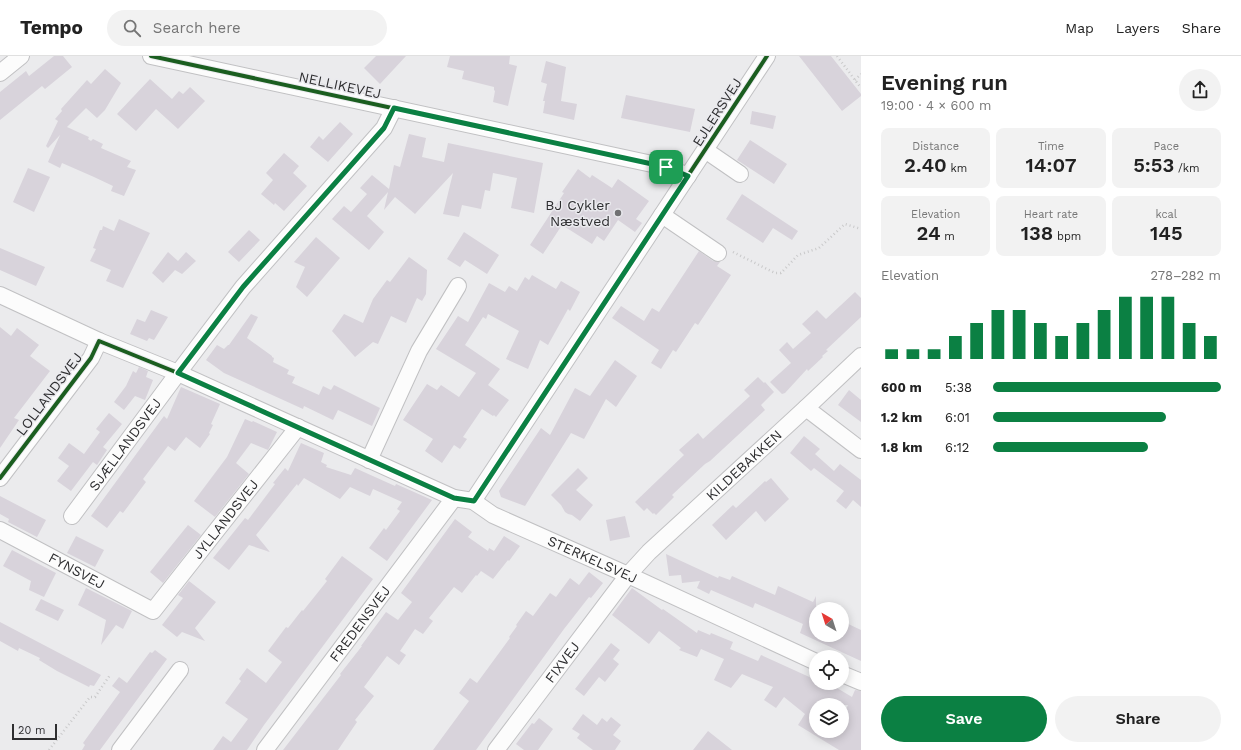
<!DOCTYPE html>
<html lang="en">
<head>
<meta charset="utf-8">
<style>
	:root { --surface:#fff; --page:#f2f2f2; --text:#222; --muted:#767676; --line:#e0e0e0; --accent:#0b8043 }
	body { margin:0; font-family:"Work Sans",sans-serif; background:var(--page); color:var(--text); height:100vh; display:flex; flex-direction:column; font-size:15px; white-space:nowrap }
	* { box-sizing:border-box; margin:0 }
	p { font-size:13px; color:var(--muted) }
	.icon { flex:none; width:22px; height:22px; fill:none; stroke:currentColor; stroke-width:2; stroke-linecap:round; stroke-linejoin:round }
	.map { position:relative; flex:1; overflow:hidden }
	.side { display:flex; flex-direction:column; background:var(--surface); width:380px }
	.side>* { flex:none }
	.needle { width:26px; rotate:321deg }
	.tools { position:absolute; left:809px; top:546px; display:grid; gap:8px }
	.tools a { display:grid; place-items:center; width:40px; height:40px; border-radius:50%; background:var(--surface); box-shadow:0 2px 10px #0003; font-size:20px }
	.scale { position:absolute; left:12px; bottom:10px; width:45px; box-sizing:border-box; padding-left:4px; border:2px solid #2e2e30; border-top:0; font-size:11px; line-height:14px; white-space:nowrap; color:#2e2e30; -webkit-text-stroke:3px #eaeaee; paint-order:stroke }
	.pin { position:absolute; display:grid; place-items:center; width:34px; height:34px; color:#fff; margin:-17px; border-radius:8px; box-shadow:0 2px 6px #0006 }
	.round { display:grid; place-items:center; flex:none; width:42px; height:42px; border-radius:21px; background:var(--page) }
	.overview { display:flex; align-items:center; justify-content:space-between; height:68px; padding:0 20px }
	h1 { font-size:22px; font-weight:600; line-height:30px }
	.stats { display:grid; grid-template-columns:repeat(3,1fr); gap:6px; height:68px; padding:4px 20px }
	.stats div { display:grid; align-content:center; border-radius:8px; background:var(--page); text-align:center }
	.stats b { font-size:20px; font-weight:600 }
	.stats small { font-size:11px; font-weight:400 }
	.stats p { font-size:11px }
	.chart { height:112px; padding:8px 20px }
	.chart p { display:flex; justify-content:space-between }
	.chart svg { width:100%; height:72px; margin-top:4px; stroke:var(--accent); stroke-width:6 }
	.primary-button { display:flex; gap:8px; margin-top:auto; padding:8px 20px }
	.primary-button a { flex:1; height:46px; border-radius:24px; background:var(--accent); color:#fff; font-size:16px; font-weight:600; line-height:46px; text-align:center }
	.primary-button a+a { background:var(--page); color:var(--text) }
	ul { padding:0 20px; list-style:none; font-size:13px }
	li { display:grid; grid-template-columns:64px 48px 1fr; align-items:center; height:30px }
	li i { height:10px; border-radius:5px; background:var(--accent) }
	header { display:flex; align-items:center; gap:24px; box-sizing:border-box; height:56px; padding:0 20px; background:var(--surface); border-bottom:1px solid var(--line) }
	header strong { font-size:19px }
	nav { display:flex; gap:22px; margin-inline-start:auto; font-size:14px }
	.search { width:280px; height:36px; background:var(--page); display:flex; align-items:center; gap:10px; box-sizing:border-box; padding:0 14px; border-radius:22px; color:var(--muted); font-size:15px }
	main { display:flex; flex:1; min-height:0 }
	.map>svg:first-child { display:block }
	.building { fill:#d8d3db; fill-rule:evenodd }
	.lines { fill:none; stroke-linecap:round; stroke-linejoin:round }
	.minor-casing { stroke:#c1c1c3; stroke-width:18 }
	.path { stroke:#c9c9ca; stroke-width:2.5; stroke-dasharray:1 3; stroke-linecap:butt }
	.minor { stroke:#fcfcfc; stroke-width:16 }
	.cycleway-casing { stroke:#eaeaee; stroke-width:6 }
	.cycleway { stroke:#1b5e20; stroke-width:4 }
	.route-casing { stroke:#fff; stroke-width:8 }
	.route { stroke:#0b8043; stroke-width:5 }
	.poi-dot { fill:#707072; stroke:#eaeaee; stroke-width:1.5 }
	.labels { text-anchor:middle; stroke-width:3; stroke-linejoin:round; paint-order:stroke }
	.street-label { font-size:14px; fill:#2e2e30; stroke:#eaeaee }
	.poi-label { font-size:14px; fill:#2e2e30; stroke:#eaeaee; text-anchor:end }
</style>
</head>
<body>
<header>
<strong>Tempo</strong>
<div class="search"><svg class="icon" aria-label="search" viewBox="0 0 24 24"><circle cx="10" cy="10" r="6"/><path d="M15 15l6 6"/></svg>Search here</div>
<nav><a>Map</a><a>Layers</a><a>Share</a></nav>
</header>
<main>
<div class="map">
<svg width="861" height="694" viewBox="0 0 861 694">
	<rect width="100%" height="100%" fill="#ebebed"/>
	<path class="building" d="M54 0H63L72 11 45 33 42 30 0 64V36L26 15 29 20Z
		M376 0H406L380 28 364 12Z
		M450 0H510L509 8 517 10 508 50 493 46 495 35 494 34V31L462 23 464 15 447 11Z
		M799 0H831L861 38V40L842 55Z
		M546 5 566 11 561 45 577 48 574 64 543 57 545 45H543L547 28 541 26Z
		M105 13 121 27 105 54 97 62 86 52 67 71 89 81 88 83 91 85 93 83 103 88 101 92 131 105 127 111 136 114 124 140 111 135 113 130 94 121 62 107 60 112 48 106 60 79 48 92 46 90 58 65 55 63 62 55 61 53 87 24 91 28Z
		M150 23 172 43 179 35 183 38 190 31 205 45 178 73 156 53 136 75 117 58Z
		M626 39 695 53 690 76 621 62Z
		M752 55 776 60 773 73 750 68Z
		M340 66 353 78 328 106 310 91 319 80 323 84Z
		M409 78 426 82 422 101 444 106 448 87 543 107 534 157 511 152 517 122 493 117 490 135 485 134 481 153 462 149 459 161 443 158 453 117 415 158 395 141 384 154 388 136 367 160 384 176 369 194 332 163 344 150 351 156 367 138 360 132 372 119 389 133 394 109 400 111Z
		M750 84 787 108 774 128 737 104Z
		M284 97 299 110 293 117 307 130 284 155 275 147 274 149 261 138 273 124 266 117Z
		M28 112 50 121 34 156 13 146Z
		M578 113 590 122 592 119 612 132 618 123 649 145 636 163 642 167 635 176 618 164 604 185 597 180 592 188 562 169 543 198 530 189 564 137 562 136Z
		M742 138 798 175 792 184 773 172 763 187 726 163Z
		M119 163 150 177 123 232 106 225 111 214 90 205 96 193 93 192 100 174H102L103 170 114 175Z
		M249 174 260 184 239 206 228 196Z
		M464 176 499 199 487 218 465 204 460 211 447 203Z
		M316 181 340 202 307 241 296 231 305 211 294 206Z
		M0 192 45 211 36 230 0 214Z
		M699 195 713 205 720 206 717 210 731 219 698 269 695 267 676 296 673 294 661 313 651 307 659 294 612 262 621 250 644 265 652 252 659 256Z
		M168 196 178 205 186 196 196 205 182 218 175 214 163 227 152 217Z
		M409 201 427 214 426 238 422 245 417 242 406 267 391 260 378 288 373 286 355 301 332 275 344 258 363 267 373 243 387 224 390 226Z
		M532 219 556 233 561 225 580 236 570 255 568 253 548 289 540 284 528 313 506 303 519 275 488 258 486 263 483 261 465 289 500 313 488 329 509 344 496 361 494 359 493 360 482 353 463 381 467 383 460 393 454 389 442 407 425 395 433 383 403 364 427 328 437 334 441 329 459 341 476 317 436 293 458 260 468 266 489 227 505 236 509 230 517 235 525 221 529 224Z
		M855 236 861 242V261L826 294 828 295 822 300 823 301 808 315 807 313 785 337 782 338 770 326 791 307 779 294 787 286 793 293 811 277 802 268 817 254 826 263Z
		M151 254 168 261 154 284 149 282 147 285 130 278 137 263 145 266Z
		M251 258 258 261 247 282 272 300V301L274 302 273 306 289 314 287 318 295 321 292 327 319 339 323 330 331 334 334 329 380 352 372 370 338 354 333 364 304 350 303 353 224 317 206 304 217 289 224 293 228 289H229Z
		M0 271 11 280 17 272 39 289 30 300 50 315 14 362 19 364 0 392Z
		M615 304 637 320 616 351 606 343 584 383 571 377 525 450 501 441 499 435 541 372 550 379 575 332 590 340Z
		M139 311 148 315 146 321 153 324 145 344 135 340 124 354 114 346 126 330 133 315 136 317Z
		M758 321 764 327 765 326 774 336 761 349 765 354 710 405 705 408 672 439 674 441 656 459 654 457 653 458 647 452 644 455 635 446 684 399 679 394 698 377 703 383 750 340 744 334Z
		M181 331 220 348 211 368 213 369 209 377 210 378 200 392 186 381 175 395 168 390 143 423 146 426 123 457 120 455 107 472 91 460 164 360 167 363Z
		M849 334 861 344V366L838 349Z
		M109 357 122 368 103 391 107 394 97 409 93 406 71 435 57 425 69 410 58 402 69 387 84 398 100 376 96 373Z
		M245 363 252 366 253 365 277 376 268 394 251 387 236 407 249 418 215 461 194 445 227 401Z
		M804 380 820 393 815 398 834 415 840 408 861 424V451L853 444 846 453 836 445 844 435 814 412 811 415 790 397Z
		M301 387 324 397 321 406 327 409 326 411 351 419 355 412 395 430 396 428 432 444 387 505 369 492 384 472 386 474 400 455 397 453 402 446 373 433 370 440 350 431 340 443 304 422 298 430 297 428 256 479 270 496 249 489 229 514 213 502 245 462 248 464 275 428 273 427 285 412 288 415Z
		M578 412 588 422 576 434 593 449 580 465 572 459 568 458 565 456 561 449 551 439Z
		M771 422 789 443 765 466 756 455 726 484 712 469 733 449 736 452 765 425 766 426Z
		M0 440 46 464 37 481 8 466 9 463 0 458Z
		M625 460 630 481 610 485 606 464Z
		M455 463 472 476 468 481 488 495 489 492 494 495 504 480 520 490 509 505 508 504 493 523 481 515 477 520 476 519 462 537 454 531 429 562 433 565 423 578 415 573 400 595 406 599 399 609 387 600 364 631 374 640 355 664 357 666 338 694H283L341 619 340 618 362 590H361L386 556 398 564 412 546 401 537Z
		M188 469 201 479 163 527 150 516Z
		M76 480 104 494 95 511 67 497Z
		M12 494 56 517 44 541 29 534 31 525 3 510Z
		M666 498 718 522 719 520 730 524 732 520 775 539 778 530 813 546 816 540V579H842V565L861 574V605L800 577 803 568 755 547 753 552 711 534 709 538 697 532 700 525 682 527 681 519 669 520Z
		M342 500 373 523 264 669 247 694H213L223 680 231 686 248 663 225 647 241 625 239 623 247 612 266 627 282 606 268 595 286 571 288 572 302 554 303 555 327 525 325 523Z
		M589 516 603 527 591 542 589 541 564 573 476 694H433L469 645 459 637 470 622 477 627 510 582 509 581 517 570 516 569 526 555 533 560 550 537 556 541 570 522 579 529Z
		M189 525 216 546 195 572 205 585 182 576 177 581 162 569 183 542 178 539Z
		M86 532 132 555 123 573 116 569 101 589 106 564 78 549Z
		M632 532 662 554 663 553 697 577 698 574 710 579 711 577 733 586 730 593 758 605 761 599 816 624V627H823L831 631 832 629 852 641 855 634 861 635V694H839L798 669 805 658 784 641 776 652 764 644 773 631 742 618 731 632 714 624 724 603 701 593 697 601 679 594 681 592 659 575 649 588 612 559ZM816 649H848L842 662V675H816Z
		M41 543 64 554 58 565 35 554Z
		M0 566 101 619 94 630 90 629 89 631 57 615 39 604 40 602 19 592 18 595 0 585Z
		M611 587 620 594 613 603 619 608 605 626 599 621 584 640 575 633Z
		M155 594 167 603 100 694H82L85 689 83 687 120 636 112 630 119 621 127 627 150 596 152 597Z
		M583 658 597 669 602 662 607 666 611 661 621 669 613 679 621 685 615 694H593L577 682 580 678 572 673Z
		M539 662 553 673 538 694H524L516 688 532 667 534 668Z
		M708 675 732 694H693Z"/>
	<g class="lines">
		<defs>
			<g id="minor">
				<path d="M151 0 666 111 688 120"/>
				<path d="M0 17 21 0"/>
				<path d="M705 94 740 118"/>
				<path d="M662 159 718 197"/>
				<path id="s1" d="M0 239 99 285 178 317 454 442 473 445 493 459 628 519 816 606"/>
				<path d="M806 352 861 394"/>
				<path d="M369 404 419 295 458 230"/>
				<path d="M0 422 91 302 99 285"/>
				<path d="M473 445 767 0"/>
				<path id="s2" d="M72 460 178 317 243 231 384 72 394 52"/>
				<path id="s3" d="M0 474 153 555 298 371"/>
				<path d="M842 618 861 626"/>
				<path d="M120 694 180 614"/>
				<path id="s4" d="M265 694 454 442"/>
				<path id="s5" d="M496 694 628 519 649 496 806 352 861 300"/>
			</g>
		</defs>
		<use href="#minor" class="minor-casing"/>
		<path class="path" d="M837 0 861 32
			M855 24 861 18
			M733 196 775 217H781L798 199 819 192 845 168 861 173
			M49 694 90 641H95L110 619"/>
		<use href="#minor" class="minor"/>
		<defs>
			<path id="cycleway" d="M151 0 666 111 688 120
				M0 422 91 302 99 285 178 317 454 442 473 445 767 0"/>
		</defs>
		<use href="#cycleway" class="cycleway-casing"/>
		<use href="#cycleway" class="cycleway"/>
	</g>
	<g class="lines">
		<defs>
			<path id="route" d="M394 52 666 111 688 120 474 445 454 442 178 317 243 231 384 72Z"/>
		</defs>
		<use href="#route" class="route-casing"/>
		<use href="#route" class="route"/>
	</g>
	<circle class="poi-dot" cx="618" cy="157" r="4"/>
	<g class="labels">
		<g class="street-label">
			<text transform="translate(340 29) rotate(12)" y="5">NELLIKEVEJ</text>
			<text transform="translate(717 56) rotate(-57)" y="5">EJLERSVEJ</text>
			<text transform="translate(49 338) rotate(-53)" y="5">LOLLANDSVEJ</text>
			<text dy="5" stroke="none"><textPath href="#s2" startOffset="89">SJÆLLANDSVEJ</textPath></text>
			<text dy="5" stroke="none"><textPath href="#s5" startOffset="379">KILDEBAKKEN</textPath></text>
			<text dy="5" stroke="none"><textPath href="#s3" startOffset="290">JYLLANDSVEJ</textPath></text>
			<text dy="5" stroke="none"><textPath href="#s1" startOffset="650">STERKELSVEJ</textPath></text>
			<text dy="5" stroke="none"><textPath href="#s3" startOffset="87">FYNSVEJ</textPath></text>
			<text dy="5" stroke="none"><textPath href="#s4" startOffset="158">FREDENSVEJ</textPath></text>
			<text dy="5" stroke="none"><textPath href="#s5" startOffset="110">FIXVEJ</textPath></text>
		</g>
		<g class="poi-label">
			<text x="610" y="154">BJ Cykler<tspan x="610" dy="16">Næstved</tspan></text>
		</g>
	</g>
</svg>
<div class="tools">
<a><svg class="needle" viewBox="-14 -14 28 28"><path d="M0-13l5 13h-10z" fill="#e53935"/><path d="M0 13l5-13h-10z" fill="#767676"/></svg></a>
<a><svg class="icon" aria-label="locate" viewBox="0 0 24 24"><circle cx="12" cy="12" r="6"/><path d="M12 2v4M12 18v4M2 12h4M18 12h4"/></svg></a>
<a><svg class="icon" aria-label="layers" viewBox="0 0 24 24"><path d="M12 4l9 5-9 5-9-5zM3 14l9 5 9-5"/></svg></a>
</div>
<div class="scale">20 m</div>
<div class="pin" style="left:666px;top:111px;background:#1e9e55"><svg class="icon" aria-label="arrive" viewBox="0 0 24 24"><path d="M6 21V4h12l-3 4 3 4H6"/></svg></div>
</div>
<section class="side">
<div class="overview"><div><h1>Evening run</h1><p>19:00 · 4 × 600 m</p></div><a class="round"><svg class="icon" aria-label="share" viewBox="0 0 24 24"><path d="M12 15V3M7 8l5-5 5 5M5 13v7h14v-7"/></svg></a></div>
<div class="stats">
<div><p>Distance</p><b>2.40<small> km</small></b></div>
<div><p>Time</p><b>14:07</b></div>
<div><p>Pace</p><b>5:53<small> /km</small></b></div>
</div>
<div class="stats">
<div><p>Elevation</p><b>24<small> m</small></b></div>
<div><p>Heart rate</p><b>138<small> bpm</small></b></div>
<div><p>kcal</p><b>145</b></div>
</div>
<div class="chart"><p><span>Elevation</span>278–282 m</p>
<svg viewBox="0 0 160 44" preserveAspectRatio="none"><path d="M5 44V38M15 44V38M25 44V38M35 44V30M45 44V22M55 44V14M65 44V14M75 44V22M85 44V30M95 44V22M105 44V14M115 44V6M125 44V6M135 44V6M145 44V22M155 44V30"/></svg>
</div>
<ul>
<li><b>600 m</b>5:38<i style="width:100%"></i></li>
<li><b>1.2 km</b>6:01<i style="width:76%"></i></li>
<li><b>1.8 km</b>6:12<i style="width:68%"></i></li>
</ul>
<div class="primary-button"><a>Save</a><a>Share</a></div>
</section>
</main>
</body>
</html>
